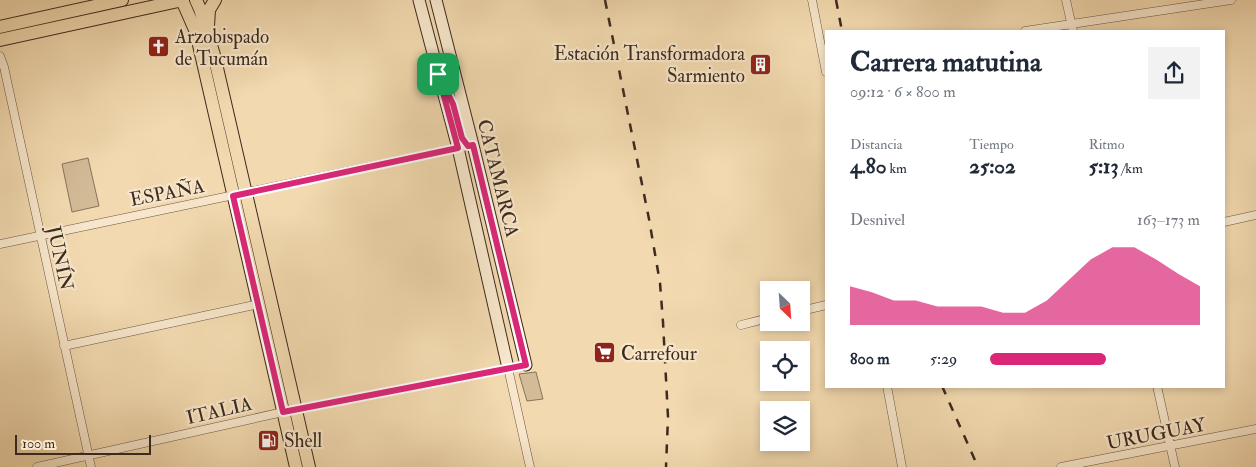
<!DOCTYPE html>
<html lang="es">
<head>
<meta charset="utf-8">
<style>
	:root { --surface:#fff; --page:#f2f2f3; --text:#1f2937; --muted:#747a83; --accent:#db2777 }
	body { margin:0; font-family:"IM FELL Double Pica",serif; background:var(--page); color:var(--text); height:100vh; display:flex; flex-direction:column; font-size:19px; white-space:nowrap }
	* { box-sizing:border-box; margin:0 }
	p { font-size:16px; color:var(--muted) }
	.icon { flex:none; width:28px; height:28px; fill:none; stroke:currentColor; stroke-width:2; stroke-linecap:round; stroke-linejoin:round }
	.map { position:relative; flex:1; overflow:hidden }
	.panel { position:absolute; left:825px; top:30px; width:400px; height:358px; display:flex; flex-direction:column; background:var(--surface); border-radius:0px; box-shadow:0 2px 8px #0003 }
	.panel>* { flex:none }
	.needle { width:32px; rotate:155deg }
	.controls { position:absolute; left:760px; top:281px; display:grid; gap:10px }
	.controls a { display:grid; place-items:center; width:50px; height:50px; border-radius:0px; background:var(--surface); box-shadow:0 2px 8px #0003; font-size:25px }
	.scale { position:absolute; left:15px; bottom:12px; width:136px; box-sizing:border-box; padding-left:5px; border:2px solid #3c2b1f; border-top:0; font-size:14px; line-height:18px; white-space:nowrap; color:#3c2b1f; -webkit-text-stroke:4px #f7e6cb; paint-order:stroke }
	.pin { position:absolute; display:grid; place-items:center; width:42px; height:42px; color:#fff; margin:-21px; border-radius:10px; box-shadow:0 2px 8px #0006 }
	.round { display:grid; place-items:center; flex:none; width:52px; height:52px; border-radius:0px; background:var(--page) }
	.headline { display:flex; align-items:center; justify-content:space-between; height:85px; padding:0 25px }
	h1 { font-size:28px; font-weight:700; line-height:38px }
	.metrics { display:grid; grid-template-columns:repeat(3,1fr); gap:8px; height:85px; padding:5px 25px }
	.metrics div { display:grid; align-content:center }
	.metrics b { font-size:21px; font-weight:700 }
	.metrics small { font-size:14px; font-weight:400 }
	.metrics p { font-size:14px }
	.chart { height:140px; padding:10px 25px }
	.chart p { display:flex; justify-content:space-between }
	.chart svg { width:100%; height:90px; margin-top:5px; fill:var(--accent); opacity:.7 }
	ul { padding:0 25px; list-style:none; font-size:16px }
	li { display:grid; grid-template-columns:80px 60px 1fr; align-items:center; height:38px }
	li i { height:12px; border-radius:6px; background:var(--accent) }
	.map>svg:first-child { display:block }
	.grass { fill:#d3bb97; stroke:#88735b }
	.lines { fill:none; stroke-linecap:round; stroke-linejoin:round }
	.street-casing { stroke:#6a5643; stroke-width:9 }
	.secondary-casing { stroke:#3c2b1f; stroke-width:13 }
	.primary-casing { stroke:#3c2b1f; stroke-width:14 }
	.street { stroke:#f7e6cb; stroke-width:8 }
	.secondary { stroke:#f7e6cb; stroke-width:11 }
	.primary { stroke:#f2d9af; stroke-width:12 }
	.rail { stroke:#3c2b1f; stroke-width:2.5; stroke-dasharray:9 9; stroke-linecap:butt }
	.route-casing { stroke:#fff; stroke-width:10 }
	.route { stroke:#db2777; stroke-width:6 }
	.labels { text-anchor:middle; stroke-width:4.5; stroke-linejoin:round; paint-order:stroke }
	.poi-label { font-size:19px; fill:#3c2b1f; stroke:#f7e6cb; text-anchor:start }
	.street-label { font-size:19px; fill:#3c2b1f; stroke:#f7e6cb }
</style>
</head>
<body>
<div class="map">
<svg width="1256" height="467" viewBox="0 0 1256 467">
	<rect width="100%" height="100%" fill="#f2d9af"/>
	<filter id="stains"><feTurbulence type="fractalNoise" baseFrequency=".004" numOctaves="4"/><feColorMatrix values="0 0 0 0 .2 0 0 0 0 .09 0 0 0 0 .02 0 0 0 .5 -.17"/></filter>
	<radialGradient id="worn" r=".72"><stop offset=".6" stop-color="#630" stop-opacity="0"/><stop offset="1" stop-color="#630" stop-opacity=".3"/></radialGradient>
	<path class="grass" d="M88 158 99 206 72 212 62 164Z
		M536 372 543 399 527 401 519 374Z"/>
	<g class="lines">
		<defs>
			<path id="street" d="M812 0 826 72
				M1066 0 1073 31
				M1025 31 1231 0
				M0 56 4 67 91 467
				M446 90 453 104 462 138 468 146
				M1224 222 1256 215
				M0 244 473 145
				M801 311 826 305
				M741 325 769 318
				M64 346 259 304
				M508 368 530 467
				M887 386 902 467
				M1157 386 1175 467
				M37 467 283 412 526 365
				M1061 467 1256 429"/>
			<path id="secondary" d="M419 0 458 148 508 368
				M436 0 473 145 526 365"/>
			<path id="primary" d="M182 0 196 32 296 467
				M196 0 200 9 214 55 309 467
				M208 26 209 10 215 0
				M0 27 122 0
				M0 40 183 0"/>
		</defs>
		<use href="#street" class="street-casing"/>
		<use href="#secondary" class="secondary-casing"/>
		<use href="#primary" class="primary-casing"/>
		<use href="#street" class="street"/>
		<use href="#secondary" class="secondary"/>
		<use href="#primary" class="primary"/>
		<path class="rail" d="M605 0 649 219 660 283 663 322 668 417 666 467
			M836 0 842 31
			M942 386 978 467"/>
	</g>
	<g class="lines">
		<defs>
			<path id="route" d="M438 74 453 104 462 138 468 146 473 145 526 365 283 412 233 196 458 148Z"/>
		</defs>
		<use href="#route" class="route-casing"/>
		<use href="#route" class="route"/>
	</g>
	<defs>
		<symbol id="church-square" viewBox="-11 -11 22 22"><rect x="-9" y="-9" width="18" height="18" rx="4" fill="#8f2418" stroke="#f7e6cb"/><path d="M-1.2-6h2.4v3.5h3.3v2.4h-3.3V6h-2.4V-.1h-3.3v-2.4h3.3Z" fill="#fff"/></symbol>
		<symbol id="building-square" viewBox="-11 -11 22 22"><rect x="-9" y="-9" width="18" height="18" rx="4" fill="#8f2418" stroke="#f7e6cb"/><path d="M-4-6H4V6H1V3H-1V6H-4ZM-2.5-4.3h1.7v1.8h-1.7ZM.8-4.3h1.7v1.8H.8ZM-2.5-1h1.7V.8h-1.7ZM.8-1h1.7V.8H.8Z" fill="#fff"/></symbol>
		<symbol id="supermarket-square" viewBox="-11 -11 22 22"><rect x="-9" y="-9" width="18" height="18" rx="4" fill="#8f2418" stroke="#f7e6cb"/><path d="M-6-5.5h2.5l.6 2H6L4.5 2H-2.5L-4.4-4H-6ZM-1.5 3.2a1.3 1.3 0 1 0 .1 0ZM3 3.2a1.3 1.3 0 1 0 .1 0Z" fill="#fff"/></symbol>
		<symbol id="fuel-square" viewBox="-11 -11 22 22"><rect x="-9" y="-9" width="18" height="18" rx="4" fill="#8f2418" stroke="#f7e6cb"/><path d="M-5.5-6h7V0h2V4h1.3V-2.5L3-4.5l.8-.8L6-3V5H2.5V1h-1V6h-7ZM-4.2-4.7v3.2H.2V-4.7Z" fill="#fff"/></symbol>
	</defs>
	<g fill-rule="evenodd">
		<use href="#church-square" x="146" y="34" width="25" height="25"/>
		<use href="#building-square" x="748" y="52" width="25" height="25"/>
		<use href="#supermarket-square" x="592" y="340" width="25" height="25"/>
		<use href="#fuel-square" x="256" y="428" width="25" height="25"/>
	</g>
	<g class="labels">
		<g class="poi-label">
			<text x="175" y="43">Arzobispado<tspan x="175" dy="22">de Tucumán</tspan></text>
			<text x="745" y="60" text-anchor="end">Estación Transformadora<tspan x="745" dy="22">Sarmiento</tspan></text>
			<text x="621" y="360">Carrefour</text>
			<text x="284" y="447">Shell</text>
		</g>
		<g class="street-label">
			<text transform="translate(499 178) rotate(76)" y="7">CATAMARCA</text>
			<text transform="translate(167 192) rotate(-11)" y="7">ESPAÑA</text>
			<text transform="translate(61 258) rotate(78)" y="7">JUNÍN</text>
			<text transform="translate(219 410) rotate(-13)" y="7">ITALIA</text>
			<text transform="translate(1156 433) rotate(-11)" y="7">URUGUAY</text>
		</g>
	</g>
	<rect width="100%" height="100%" filter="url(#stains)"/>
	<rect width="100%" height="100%" fill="url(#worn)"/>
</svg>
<div class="controls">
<a><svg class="needle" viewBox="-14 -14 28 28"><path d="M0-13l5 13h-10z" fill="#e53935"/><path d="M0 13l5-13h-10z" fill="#747a83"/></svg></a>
<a><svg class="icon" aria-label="locate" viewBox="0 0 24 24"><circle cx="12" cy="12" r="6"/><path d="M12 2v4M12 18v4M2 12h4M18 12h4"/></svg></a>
<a><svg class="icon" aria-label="layers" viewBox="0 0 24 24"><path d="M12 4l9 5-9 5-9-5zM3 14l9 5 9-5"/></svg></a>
</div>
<div class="scale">100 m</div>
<div class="pin" style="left:438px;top:74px;background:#1e9e55"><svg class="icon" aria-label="arrive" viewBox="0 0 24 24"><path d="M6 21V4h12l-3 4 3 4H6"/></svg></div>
<section class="panel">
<div class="headline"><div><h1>Carrera matutina</h1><p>09:12 · 6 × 800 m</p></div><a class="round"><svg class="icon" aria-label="share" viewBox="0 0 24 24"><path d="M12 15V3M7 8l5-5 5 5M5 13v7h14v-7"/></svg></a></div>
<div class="metrics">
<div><p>Distancia</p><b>4.80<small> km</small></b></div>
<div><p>Tiempo</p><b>25:02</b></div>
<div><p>Ritmo</p><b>5:13<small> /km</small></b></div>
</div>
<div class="chart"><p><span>Desnivel</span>163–173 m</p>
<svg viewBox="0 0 160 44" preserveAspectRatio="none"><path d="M0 44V25L10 28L20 32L30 32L40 35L50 35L60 35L70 38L80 38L90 32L100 22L110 12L120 6L130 6L140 12L150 19L160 25V44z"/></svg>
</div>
<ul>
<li><b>800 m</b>5:29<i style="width:55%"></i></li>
</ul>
</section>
</div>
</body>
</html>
